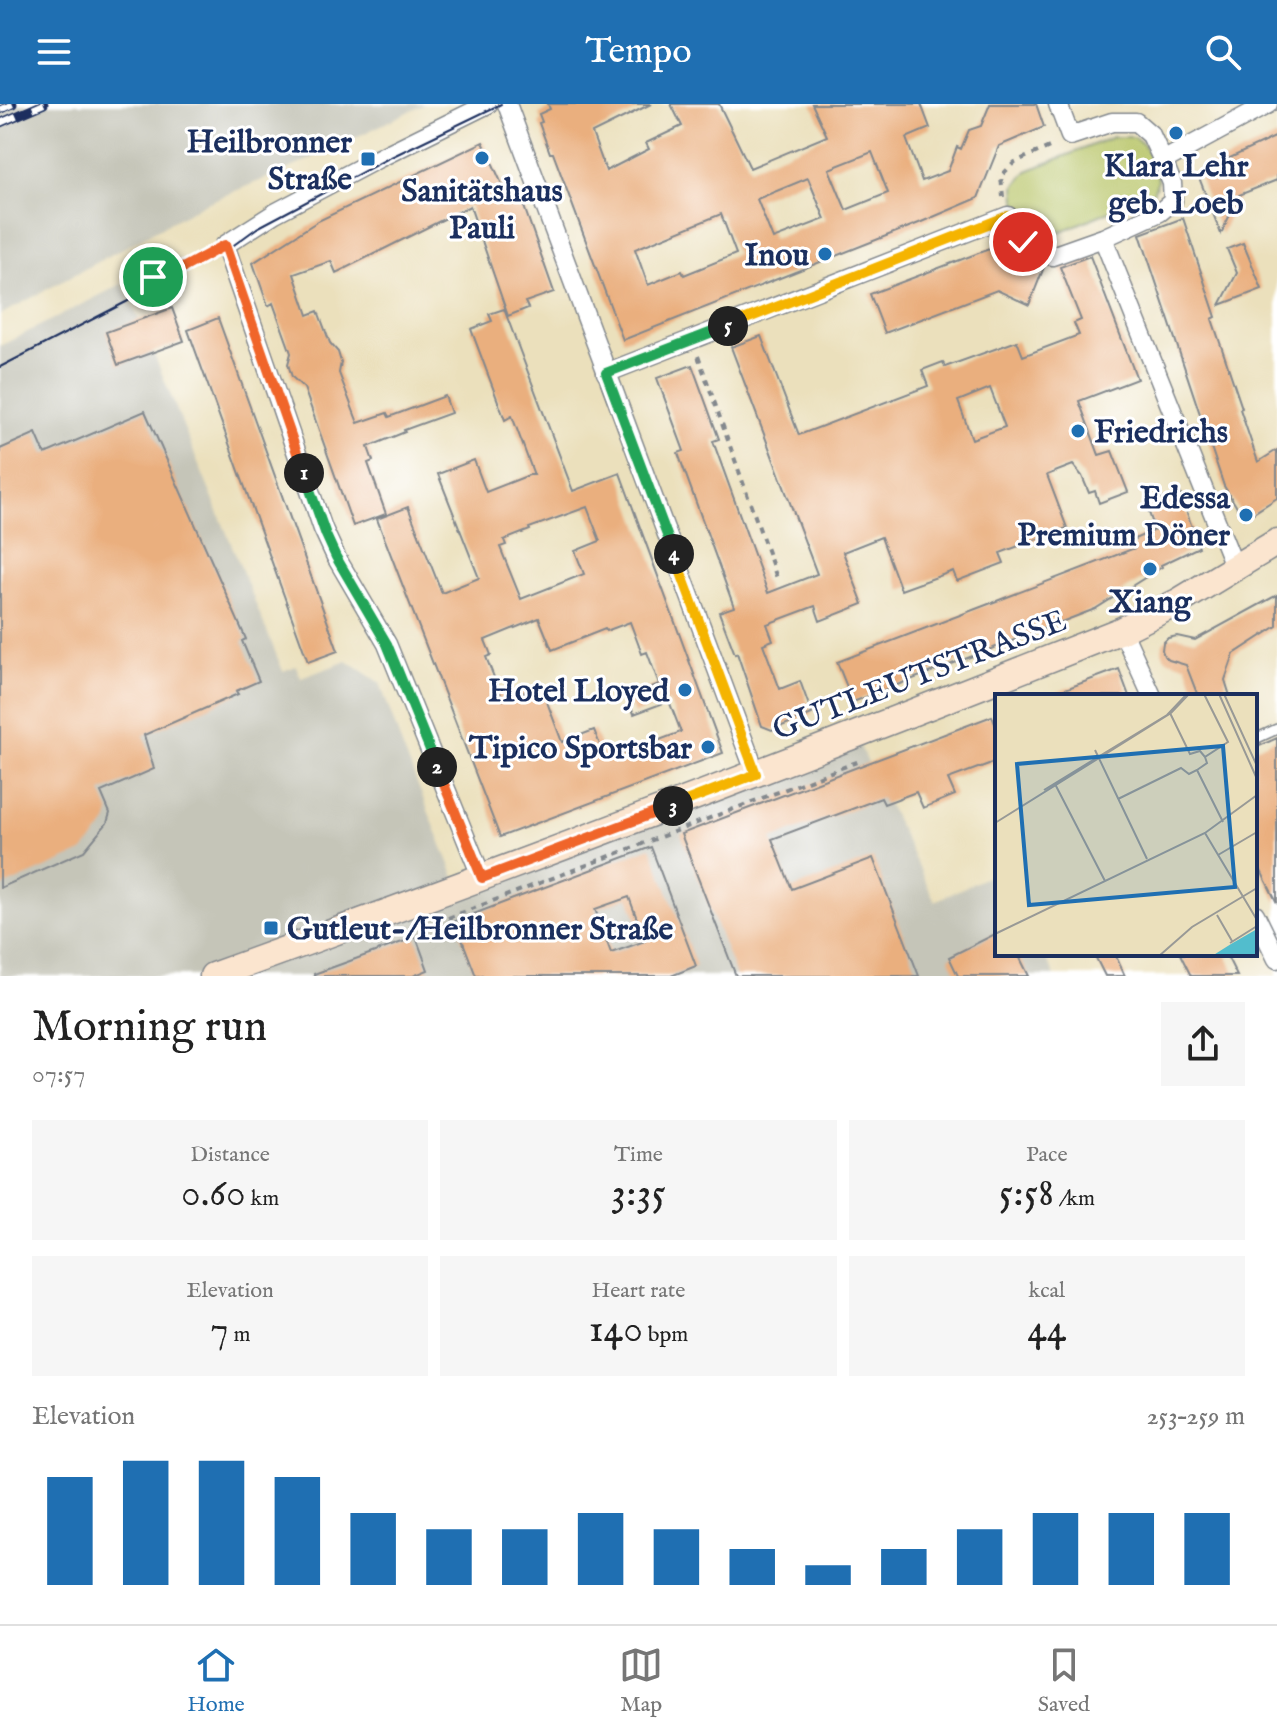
<!DOCTYPE html>
<html lang="en">
<head>
<meta charset="utf-8">
<style>
	:root { --surface:#fff; --page:#f6f6f6; --text:#222; --muted:#767676; --line:#e0e0e0; --accent:#1f6fb2 }
	body { margin:0; font-family:"IM FELL English",serif; background:var(--page); color:var(--text); height:100vh; display:flex; flex-direction:column; font-size:30px; white-space:nowrap }
	* { box-sizing:border-box; margin:0 }
	p { font-size:26px; color:var(--muted) }
	.icon { flex:none; width:44px; height:44px; fill:none; stroke:currentColor; stroke-width:2; stroke-linecap:round; stroke-linejoin:round }
	.map { position:relative; height:872px; overflow:hidden }
	.details { display:flex; flex-direction:column; background:var(--surface); flex:1 }
	.details>* { flex:none }
	.pin { position:absolute; display:grid; place-items:center; width:68px; height:68px; color:#fff; margin:-34px; border:4px solid #fff; border-radius:50%; box-shadow:0 2px 8px #0007 }
	.km { position:absolute; width:40px; height:40px; margin:-20px; border-radius:50%; background:#222; color:#fff; font-size:22px; line-height:40px; text-align:center }
	.round { display:grid; place-items:center; flex:none; width:84px; height:84px; border-radius:0px; background:var(--page) }
	.head { display:flex; align-items:center; justify-content:space-between; height:136px; padding:0 32px }
	h1 { font-size:44px; font-weight:600; line-height:60px }
	.figures { display:grid; grid-template-columns:repeat(3,1fr); gap:12px; height:136px; padding:8px 32px }
	.figures div { display:grid; align-content:center; border-radius:0px; background:var(--page); text-align:center }
	.figures b { font-size:40px; font-weight:600 }
	.figures small { font-size:22px; font-weight:400 }
	.figures p { font-size:22px }
	.chart { height:224px; padding:16px 32px }
	.chart p { display:flex; justify-content:space-between }
	.chart svg { width:100%; height:144px; margin-top:8px; stroke:var(--accent); stroke-width:6 }
	header { display:flex; justify-content:space-between; align-items:center; height:104px; padding:0 32px; background:var(--accent); color:#fff; font-size:36px; font-weight:600 }
	.dock { display:flex; justify-content:space-around; align-items:center; height:112px; border-top:2px solid var(--line); background:var(--surface); font-size:22px; color:var(--muted) }
	.dock a { display:grid; justify-items:center; gap:4px }
	.dock .active { color:var(--accent) }
	.map>svg:first-child { display:block }
	.industrial { fill:#c5c5b8 }
	.green { fill:#b7c466; stroke:#697a62; stroke-width:2 }
	.building { fill:#eaaf7e; fill-rule:evenodd }
	.lines { fill:none; stroke-linecap:round; stroke-linejoin:round }
	.lane-casing { stroke:#83888d; stroke-width:12 }
	.street-casing { stroke:#83888d; stroke-width:21 }
	.secondary-casing { stroke:#83888d; stroke-width:29 }
	.path { stroke:#83888d; stroke-width:4; stroke-dasharray:6 6; stroke-linecap:butt }
	.lane { stroke:#fff; stroke-width:9 }
	.street { stroke:#fff; stroke-width:18 }
	.secondary { stroke:#fbe5cf; stroke-width:26 }
	.tram { stroke:#1b2f5e; stroke-width:2 }
	.rail-casing { stroke:#1b2f5e; stroke-width:9 }
	.rail { stroke:#fff; stroke-width:6; stroke-dasharray:18; stroke-linecap:butt }
	.split-1-casing { stroke:#fff; stroke-width:16 }
	.split-2-casing { stroke:#fff; stroke-width:16 }
	.split-3-casing { stroke:#fff; stroke-width:16 }
	.split-4-casing { stroke:#fff; stroke-width:16 }
	.split-5-casing { stroke:#fff; stroke-width:16 }
	.split-6-casing { stroke:#fff; stroke-width:16 }
	.split-1 { stroke:#f0652b; stroke-width:10 }
	.split-2 { stroke:#22a559; stroke-width:10 }
	.split-3 { stroke:#f0652b; stroke-width:10 }
	.split-4 { stroke:#f5b400; stroke-width:10 }
	.split-5 { stroke:#22a559; stroke-width:10 }
	.split-6 { stroke:#f5b400; stroke-width:10 }
	.poi-dot { fill:#1f6fb2; stroke:#fff; stroke-width:3 }
	.labels { text-anchor:middle; stroke-width:6; stroke-linejoin:round; paint-order:stroke }
	.poi-label { font-size:32px; font-weight:bold; fill:#1b2f5e; stroke:#fff; text-anchor:end }
	.street-label { font-size:32px; fill:#1b2f5e; stroke:#fff }
	.inset-road { fill:none; stroke:#989996; stroke-width:2 }
	.view { fill:#1f6fb2; fill-opacity:0.15; stroke:#1f6fb2; stroke-width:4 }
	.inset-edge { fill:none; stroke:#1b2f5e; stroke-width:4 }
</style>
</head>
<body>
<header><svg class="icon" aria-label="menu" viewBox="0 0 24 24"><path d="M4 6h16M4 12h16M4 18h16"/></svg>Tempo<svg class="icon" aria-label="search" viewBox="0 0 24 24"><circle cx="10" cy="10" r="6"/><path d="M15 15l6 6"/></svg></header>
<div class="map">
<svg width="1277" height="872" viewBox="0 0 1277 872">
	<rect width="100%" height="100%" fill="#fff"/>
	<filter id="ink" filterUnits="userSpaceOnUse"><feTurbulence type="fractalNoise" baseFrequency=".0125" numOctaves="2"/><feDisplacementMap in="SourceGraphic" scale="16" xChannelSelector="R" yChannelSelector="G"/><feConvolveMatrix kernelMatrix="1 2 1 2 8 2 1 2 1" color-interpolation-filters="sRGB"/></filter>
	<filter id="wash" filterUnits="userSpaceOnUse"><feTurbulence type="fractalNoise" baseFrequency=".006" numOctaves="4" result="noise"/><feDisplacementMap in="SourceGraphic" scale="32" xChannelSelector="R" yChannelSelector="G"/><feGaussianBlur stdDeviation="1.8" result="paint"/><feColorMatrix in="noise" values="0 0 0 0 0 0 0 0 0 0 0 0 0 0 0 0 0 1.4 0 .05"/><feComposite in="paint" operator="in"/></filter>
	<g filter="url(#wash)">
		<rect width="100%" height="100%" fill="#ebe0bc"/>
		<path class="industrial" d="M0 0H425L298 61 204 100 0 211Z
			M122 180 139 216 172 204 184 237 153 248 283 567 296 562 301 574 347 557 380 579 402 642 459 783 855 632 935 797 997 768V850H1044L1055 872H0V242Z"/>
		<path class="green" d="M1113 33H1134L1144 41 1156 64 1158 76 1153 89 1057 129 1039 131 1027 124 1016 96 1015 82 1027 67Z"/>
		<g id="blocks">
			<path class="building" d="M548 0H651L592 29 606 67 649 45 646 39 682 22 671 0H719L750 64 827 32 812 0H921L930 24 906 34 922 77 948 67 957 43 961 45 969 26 981 22 990 0H1036L1044 23 999 42 978 94 919 119 623 236 553 49H550L539 19 542 18 539 10 550 5ZM872 48 888 89 846 106 829 65ZM808 74 825 115 773 135 757 95ZM721 110 736 150 684 171 682 167 648 181 635 145Z
				M1277 32V76L1239 91 1221 130 1200 76 1204 66Z
				M483 38 509 96 520 91 554 188 525 198 528 204 508 212 470 102 336 169 331 157 294 170 308 211 318 207 330 239 338 248 341 258 339 269 358 319 387 309 389 313 445 292 451 309 404 326 405 328 368 343 373 357 368 359 386 410 353 422 304 284 292 273 288 260 291 249 273 199 268 202 253 159 318 117Z
				M1183 114 1216 213 1212 215 1242 304 1240 305 1258 358 1277 346V394L1244 415 1224 382 1140 130Z
				M1243 139 1262 185 1220 201 1237 169 1227 145Z
				M997 142 1022 153 1033 161 1044 163 1029 201 997 186 885 229 870 190Z
				M1090 152 1137 275 1079 297 1099 351 1112 347 1128 388 1099 399 1095 387 1089 389 1082 372 1073 361 1047 371 1067 424 1000 449 1004 459 957 477 953 467 901 486 881 433 843 448 863 500 820 517 815 502 767 520 773 536 763 540 780 585 800 577 812 610 772 626 762 622 737 549 735 550 719 508 734 503 678 349 684 347 657 274 692 261 719 335 713 337 768 489 817 470 731 243 761 232 799 331 928 282 922 266 943 258 945 263 1017 237 1023 252 1079 231 1074 219 1081 216 1060 163ZM990 284 1005 323 972 335 958 297Z
				M172 204 184 237 118 261 106 228Z
				M504 205 573 387 620 369 723 649 500 733 377 415 408 403 442 489 479 474 438 370 474 356 486 388 529 371H534L512 312 505 316 471 225 492 217 489 210ZM587 403 600 437 575 447 584 470 521 495 500 443 506 441 504 436 530 426 529 424ZM539 514 552 546 605 525 606 527 630 518 642 550 647 548 659 580 627 593 634 610 669 597 681 628 606 656 594 626 562 638 541 582 503 596 486 553 491 551 485 536Z
				M218 214 338 547 308 558 188 226Z
				M145 307 246 535 242 537 259 577 236 587 238 590 144 631 154 665 101 688 110 709 107 719 84 747 0 784V345L36 329 45 350Z
				M1180 389 1199 443 1161 461 1162 463 1095 505 853 598 837 558 1135 444 1132 436 1155 426 1146 400Z
				M1277 491V522L1234 550 1225 576 1230 592H1198L1186 561 1169 556 1164 552 1162 546 1163 539 1168 534 1177 532 1195 536Z
				M1119 565 1129 592H1052V590Z
				M992 612 997 625V657L948 675 955 691 923 704 916 688 884 700 881 694 772 735 792 785 873 754 919 872H736L681 730Z
				M1277 634V799L1255 755V644Z
				M651 743 696 862 671 872H476L455 817ZM629 793 645 837 611 849 595 805Z
				M997 829V850H1018L1029 872H958L949 853Z
				M416 833 428 866 413 872H314V870Z
				M1094 850H1115L1125 872H1105Z
				M1180 850H1226L1237 872H1191Z"/>
		</g>
	</g>
	<g filter="url(#ink)">
		<use href="#blocks" fill-opacity="0" stroke="#83888d" stroke-width="2"/>
		<g class="lines">
			<defs>
				<path id="lane" d="M153 173 159 177 225 141
					M1255 635 1277 625"/>
				<path id="street" d="M507 0 756 670
					M1163 57 1268 0
					M1103 134 1235 464
					M606 269 1008 112 1023 138 1036 149 1052 152 1103 134 1160 108 1173 97 1172 79 1163 57 1151 31 1136 18H1112L1070 32 1058 0
					M1122 526 1152 592
					M482 774 387 540 336 453 323 425 225 141 275 109 377 55 488 0
					M1255 810 1277 855"/>
				<path id="secondary" d="M213 872C518 762 820 646 1122 526L1178 498 1277 438"/>
			</defs>
			<use href="#lane" class="lane-casing"/>
			<use href="#street" class="street-casing"/>
			<use href="#secondary" class="secondary-casing"/>
			<path class="path" d="M1003 93 1001 72 1015 58 1054 41
				M698 252 778 477
				M448 814 862 656"/>
			<use href="#lane" class="lane"/>
			<use href="#street" class="street"/>
			<use href="#secondary" class="secondary"/>
			<path class="tram" d="M0 263 227 146 257 124 387 55 501 0"/>
			<defs>
				<path id="rail" d="M0 6 13 0
					M0 19 44 0"/>
			</defs>
			<use href="#rail" class="rail-casing"/>
			<use href="#rail" class="rail"/>
		</g>
	</g>
	<g class="lines" filter="url(#ink)">
		<defs>
			<path id="split-1" d="M153 173 159 177 225 141 304 369"/>
			<path id="split-2" d="M304 369 326 431 336 453 387 540 437 663"/>
			<path id="split-3" d="M437 663 482 774 673 702"/>
			<path id="split-4" d="M673 702 756 670 674 450"/>
			<path id="split-5" d="M674 450 606 269 728 222"/>
			<path id="split-6" d="M728 222 1008 112 1023 138"/>
		</defs>
		<use href="#split-1" class="split-1-casing"/>
		<use href="#split-2" class="split-2-casing"/>
		<use href="#split-3" class="split-3-casing"/>
		<use href="#split-4" class="split-4-casing"/>
		<use href="#split-5" class="split-5-casing"/>
		<use href="#split-6" class="split-6-casing"/>
		<use href="#split-1" class="split-1"/>
		<use href="#split-2" class="split-2"/>
		<use href="#split-3" class="split-3"/>
		<use href="#split-4" class="split-4"/>
		<use href="#split-5" class="split-5"/>
		<use href="#split-6" class="split-6"/>
	</g>
	<g class="poi-dot">
		<circle cx="1176" cy="29" r="8"/>
		<circle cx="482" cy="54" r="8"/>
		<rect x="360" y="47" width="16" height="16" rx="4"/>
		<circle cx="825" cy="150" r="8"/>
		<circle cx="1078" cy="327" r="8"/>
		<circle cx="1246" cy="411" r="8"/>
		<circle cx="1150" cy="465" r="8"/>
		<circle cx="685" cy="586" r="8"/>
		<circle cx="708" cy="643" r="8"/>
		<rect x="263" y="816" width="16" height="16" rx="4"/>
	</g>
	<g class="labels">
		<g class="poi-label">
			<text x="352" y="48">Heilbronner<tspan x="352" dy="37">Straße</tspan></text>
			<text x="1176" y="72" text-anchor="middle">Klara Lehr<tspan x="1176" dy="37">geb. Loeb</tspan></text>
			<text x="482" y="97" text-anchor="middle">Sanitätshaus<tspan x="482" dy="37">Pauli</tspan></text>
			<text x="809" y="161">Inou</text>
			<text x="1094" y="338" text-anchor="start">Friedrichs</text>
			<text x="1230" y="404">Edessa<tspan x="1230" dy="37">Premium Döner</tspan></text>
			<text x="1150" y="508" text-anchor="middle">Xiang</text>
			<text x="669" y="597">Hotel Lloyed</text>
			<text x="692" y="654">Tipico Sportsbar</text>
			<text x="287" y="835" text-anchor="start">Gutleut-/Heilbronner Straße</text>
		</g>
		<g class="street-label">
			<text transform="translate(919 570) rotate(-21)" y="11">GUTLEUTSTRASSE</text>
		</g>
	</g>
	<g transform="translate(995 590)">
		<rect width="262" height="262" fill="#ebe0bc"/>
		<path d="M262 235V262H217L236 250Z" fill="#52bdcd"/>
		<path class="inset-road" d="M224 0 262 85M229 0 262 72M175 19 195 60 205 57 210 63M100 56 152 165M202 76 228 128M60 90 110 187M49 96 172 21 192 0M123 105 186 74 194 80 202 76 212 69 210 63 233 48 209 0M0 129 176 19 194 0M210 139 262 226M223 161 262 138M222 221 237 247M0 240 210 139 262 101M235 249 262 232M164 262 197 233 262 194"/>
		<path class="view" d="M228 52 240 193 34 211 22 70Z"/>
		<rect width="262" height="262" class="inset-edge"/>
	</g>
</svg>
<div class="pin" style="left:153px;top:173px;background:#1e9e55"><svg class="icon" aria-label="arrive" viewBox="0 0 24 24"><path d="M6 21V4h12l-3 4 3 4H6"/></svg></div>
<div class="pin" style="left:1023px;top:138px;background:#d93025"><svg class="icon" aria-label="check" viewBox="0 0 24 24"><path d="M5 12l5 5 9-10"/></svg></div>
<b class="km" style="left:304px;top:369px">1</b>
<b class="km" style="left:437px;top:663px">2</b>
<b class="km" style="left:673px;top:702px">3</b>
<b class="km" style="left:674px;top:450px">4</b>
<b class="km" style="left:728px;top:222px">5</b>
</div>
<section class="details">
<div class="head"><div><h1>Morning run</h1><p>07:57</p></div><a class="round"><svg class="icon" aria-label="share" viewBox="0 0 24 24"><path d="M12 15V3M7 8l5-5 5 5M5 13v7h14v-7"/></svg></a></div>
<div class="figures">
<div><p>Distance</p><b>0.60<small> km</small></b></div>
<div><p>Time</p><b>3:35</b></div>
<div><p>Pace</p><b>5:58<small> /km</small></b></div>
</div>
<div class="figures">
<div><p>Elevation</p><b>7<small> m</small></b></div>
<div><p>Heart rate</p><b>140<small> bpm</small></b></div>
<div><p>kcal</p><b>44</b></div>
</div>
<div class="chart"><p><span>Elevation</span>253–259 m</p>
<svg viewBox="0 0 160 44" preserveAspectRatio="none"><path d="M5 44V11M15 44V6M25 44V6M35 44V11M45 44V22M55 44V27M65 44V27M75 44V22M85 44V27M95 44V33M105 44V38M115 44V33M125 44V27M135 44V22M145 44V22M155 44V22"/></svg>
</div>
</section>
<nav class="dock">
<a class="active"><svg class="icon" aria-label="home" viewBox="0 0 24 24"><path d="M3 11l9-7 9 7M6 9v11h12V9"/></svg>Home</a>
<a><svg class="icon" aria-label="map" viewBox="0 0 24 24"><path d="M3 6l6-2 6 2 6-2v14l-6 2-6-2-6 2zM9 4v14M15 6v14"/></svg>Map</a>
<a><svg class="icon" aria-label="saved" viewBox="0 0 24 24"><path d="M7 4h10v16l-5-4-5 4z"/></svg>Saved</a>
</nav>
</body>
</html>
